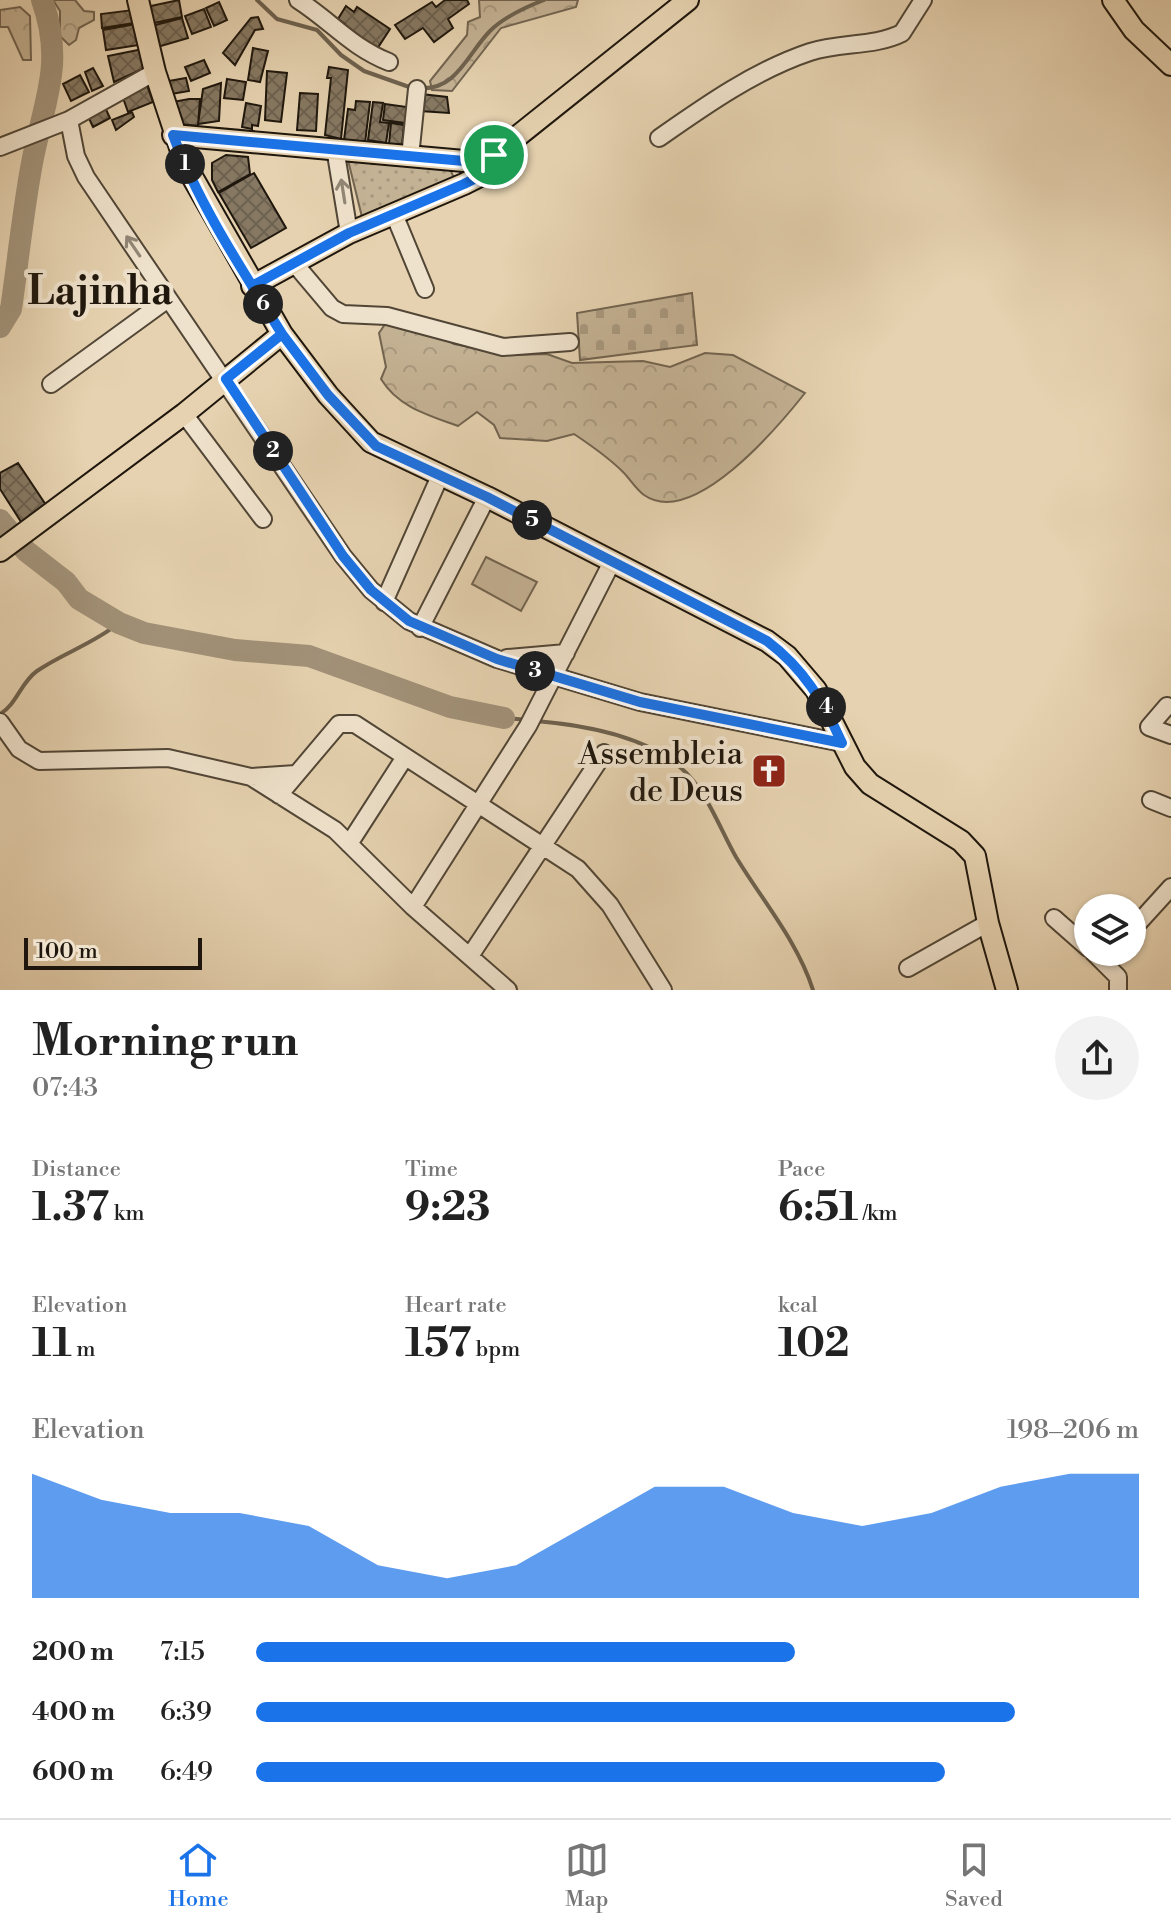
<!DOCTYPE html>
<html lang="en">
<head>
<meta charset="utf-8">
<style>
	:root { --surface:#fff; --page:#f2f2f2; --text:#222; --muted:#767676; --line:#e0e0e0; --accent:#1a73e8 }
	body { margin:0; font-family:"Libre Bodoni",serif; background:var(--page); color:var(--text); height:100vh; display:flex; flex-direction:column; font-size:30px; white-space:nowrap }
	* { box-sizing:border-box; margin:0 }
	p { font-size:26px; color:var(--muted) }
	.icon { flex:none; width:44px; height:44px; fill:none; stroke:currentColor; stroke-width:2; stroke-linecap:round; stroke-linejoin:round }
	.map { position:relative; height:990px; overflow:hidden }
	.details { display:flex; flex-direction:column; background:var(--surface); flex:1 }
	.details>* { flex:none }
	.tools { position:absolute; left:1074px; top:894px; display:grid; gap:16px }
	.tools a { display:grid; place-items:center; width:72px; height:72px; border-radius:50%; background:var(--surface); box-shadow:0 2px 6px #0004; font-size:40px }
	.scale { position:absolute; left:24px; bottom:20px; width:178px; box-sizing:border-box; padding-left:8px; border:4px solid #1f170d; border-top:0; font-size:22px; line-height:28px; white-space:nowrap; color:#1f170d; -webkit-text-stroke:6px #efe2cc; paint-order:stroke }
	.pin { position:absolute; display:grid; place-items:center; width:68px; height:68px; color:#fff; margin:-34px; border:4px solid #fff; border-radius:50%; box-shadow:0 2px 8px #0007 }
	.km { position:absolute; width:40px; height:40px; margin:-20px; border-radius:50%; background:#222; color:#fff; font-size:22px; line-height:40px; text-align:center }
	.round { display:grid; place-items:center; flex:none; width:84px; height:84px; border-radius:42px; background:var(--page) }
	.headline { display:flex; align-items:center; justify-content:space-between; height:136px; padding:0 32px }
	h1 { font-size:44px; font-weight:800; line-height:60px }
	.stats { display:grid; grid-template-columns:repeat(3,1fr); gap:12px; height:136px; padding:8px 32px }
	.stats div { display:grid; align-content:center }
	.stats b { font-size:40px; font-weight:800 }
	.stats small { font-size:22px; font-weight:400 }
	.stats p { font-size:22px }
	.chart { height:224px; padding:16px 32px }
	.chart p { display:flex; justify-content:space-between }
	.chart svg { width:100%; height:144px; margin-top:8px; fill:var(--accent); opacity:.7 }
	ul { padding:0 32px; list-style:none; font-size:26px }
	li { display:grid; grid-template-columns:128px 96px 1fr; align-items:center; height:60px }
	li i { height:20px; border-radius:10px; background:var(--accent) }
	.tab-bar { display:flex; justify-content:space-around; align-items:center; height:112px; border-top:2px solid var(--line); background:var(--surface); font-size:22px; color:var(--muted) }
	.tab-bar a { display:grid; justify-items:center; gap:4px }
	.tab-bar .current { color:var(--accent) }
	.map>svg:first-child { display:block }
	.green { fill:#c4b294; stroke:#726450; stroke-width:2 }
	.forest { fill:url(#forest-crowns); stroke:#726450; stroke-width:2 }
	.cemetery { fill:url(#cemetery-stones); stroke:#726450; stroke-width:2 }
	.park { fill:url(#park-dots); stroke:#726450; stroke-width:2 }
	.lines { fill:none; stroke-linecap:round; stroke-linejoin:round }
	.stream { stroke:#6e614e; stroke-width:4 }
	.river { stroke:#a29279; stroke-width:22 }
	.building { fill:url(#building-cross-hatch); stroke:#1f170d; stroke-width:2 }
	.minor-casing { stroke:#514636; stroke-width:20 }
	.major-casing { stroke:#1f170d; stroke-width:24 }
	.minor { stroke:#efe2cc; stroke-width:16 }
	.major { stroke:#e6d2b0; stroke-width:20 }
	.oneway { stroke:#918776 }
	.route-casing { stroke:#fff; stroke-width:16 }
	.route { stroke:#1a73e8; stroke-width:10 }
	.labels { text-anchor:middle; stroke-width:8; stroke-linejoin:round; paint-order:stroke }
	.poi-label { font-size:32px; fill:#1f170d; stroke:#efe2cc; text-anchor:end }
	.district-label { font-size:40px; font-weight:bold; fill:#1f170d; stroke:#efe2cc }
</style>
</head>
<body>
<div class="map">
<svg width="1171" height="990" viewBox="0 0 1171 990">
	<defs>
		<pattern id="forest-crowns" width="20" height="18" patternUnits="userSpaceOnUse" patternTransform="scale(2)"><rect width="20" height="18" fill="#c4b294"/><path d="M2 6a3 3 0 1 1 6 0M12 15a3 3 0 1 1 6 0" fill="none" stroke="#a8987e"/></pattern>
		<pattern id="cemetery-stones" width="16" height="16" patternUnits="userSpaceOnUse" patternTransform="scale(2)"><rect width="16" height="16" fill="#c4b294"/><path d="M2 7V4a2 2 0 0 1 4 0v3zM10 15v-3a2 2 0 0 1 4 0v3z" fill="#a8987e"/></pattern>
		<pattern id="park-dots" width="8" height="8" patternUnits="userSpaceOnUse" patternTransform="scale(2)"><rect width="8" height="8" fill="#c4b294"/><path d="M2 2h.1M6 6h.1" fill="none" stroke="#a8987e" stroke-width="1.8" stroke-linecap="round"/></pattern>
		<pattern id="building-cross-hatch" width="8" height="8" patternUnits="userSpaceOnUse" patternTransform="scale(2)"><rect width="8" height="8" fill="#867862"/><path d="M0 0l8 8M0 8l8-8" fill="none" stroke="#6d614f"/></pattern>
	</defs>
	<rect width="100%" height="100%" fill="#e6d2b0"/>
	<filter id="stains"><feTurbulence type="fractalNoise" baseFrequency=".0025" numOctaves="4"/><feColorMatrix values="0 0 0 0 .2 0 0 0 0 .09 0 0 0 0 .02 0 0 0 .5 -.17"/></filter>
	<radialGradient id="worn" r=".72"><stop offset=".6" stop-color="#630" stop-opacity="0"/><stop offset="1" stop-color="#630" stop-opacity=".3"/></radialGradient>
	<path class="green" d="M486 557 537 582 521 611 472 584Z"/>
	<path class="forest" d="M53 0H75L84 11 94 12V20L79 28 76 40 69 45 60 36V11Z
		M479 0H578L576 7 501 28 452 91 432 90 430 81 467 35 468 22 480 17Z
		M20 7 30 16 31 60H23L8 27H0V10Z
		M386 323 440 336 454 344 512 355 547 354 572 363 643 361 670 367 705 353 733 355 805 393C778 427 693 529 644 495 636 489 630 479 623 472 608 457 592 446 574 434L547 441 500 438 494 425 477 412 458 426C428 415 398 407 381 379L386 367 379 333Z"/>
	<path class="cemetery" d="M692 293 697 345 580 360 577 313Z"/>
	<path class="park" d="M348 160 450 169 454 178 362 217Z"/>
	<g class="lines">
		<path class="stream" d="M257 0 277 19 317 30 341 55 364 71 412 88
			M421 88C457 90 468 53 490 31 504 17 526 7 544 0
			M0 714C17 704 21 682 37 671 63 653 93 644 119 623
			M504 718 528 720
			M536 721C584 725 644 735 681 768 706 789 720 829 736 857 762 900 798 942 813 990"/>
		<path class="river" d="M0 327 11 309C18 261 23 211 32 163 44 100 65 64 42 0
			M0 520 26 551 66 582 79 599 119 623 144 633 235 650 309 656 450 707 504 718"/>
	</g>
	<path class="building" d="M179 0 182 17 149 24 146 7Z
		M445 0H467L469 4 448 19 453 28 434 42 423 28 405 39 395 25 432 2 436 7Z
		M219 2 227 20 214 26 206 8Z
		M346 6 354 12 357 7 390 29 377 49 343 27 345 24 338 19Z
		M204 9 211 27 192 34 185 16Z
		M133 10 134 23 102 28 101 14Z
		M258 17 263 29 255 30 235 65 223 53 251 18Z
		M182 18 188 38 154 48 148 27Z
		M136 24 139 45 106 50 103 30Z
		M253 48 268 51 260 82 248 80Z
		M143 49 145 68 114 82 108 56Z
		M204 60 210 73 191 81 185 67Z
		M329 67 348 70 341 139 325 135 331 78H327Z
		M93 68 103 86 92 91 85 72Z
		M267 71 287 73 281 122 265 120Z
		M80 75 89 92 71 101 63 84Z
		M186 78 189 91 165 95 163 82Z
		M227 79 246 82 243 100 224 98Z
		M221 83 219 121 198 124 203 89Z
		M144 85 148 88 153 102 128 112 122 95Z
		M300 93 318 94 316 131 297 130Z
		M421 94 447 97 449 113 420 111Z
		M189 99H200L198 126 180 124 173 102Z
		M356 101 370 102 365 143 344 140 348 109 355 110Z
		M373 102 383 103 380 122 389 123 386 143 368 140Z
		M103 103 110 118 93 127 86 112Z
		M246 103 261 106 258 126 252 125V129L242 127Z
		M385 104 407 107 405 123 383 120Z
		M132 112 134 117 116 130 112 120Z
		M391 123 404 125 402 145 389 144Z
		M226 155 248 157 250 174 218 192 212 180V163Z
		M254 173 286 228 251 248 219 193Z
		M18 463 50 511 25 528 0 489V473Z"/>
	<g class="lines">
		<defs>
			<path id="minor" d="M298 0C331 21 351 47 389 62
				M69 120 76 156 86 177 343 556 371 590 409 621 497 659 640 702 842 743
				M659 138C706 105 756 70 810 52 840 42 874 47 902 33L923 0
				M0 147 69 120 155 72
				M335 148 349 233
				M410 157 417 89
				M394 214 425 289
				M294 263 332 308 343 314 387 316 503 347 570 342
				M51 384 168 299
				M184 414 263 519
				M384 602 440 476
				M420 628 487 497
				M507 658 566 653
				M1167 706 1149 727 1171 735
				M0 722 19 749 39 761 168 758 251 777 335 830 413 907 508 990
				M251 777 296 774
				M279 795 339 724H355L578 869 610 905 663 990
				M1151 800 1171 808
				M349 844 405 757
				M413 907 528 726 612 562
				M1054 918 1088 948
				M1132 930 1171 887
				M1093 952 1118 977V990
				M470 956 604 753
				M908 968 988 923"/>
			<path id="major" d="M138 0 155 72 186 166 282 334 328 395 371 442 487 497 767 641 787 656 816 690 855 767 870 784 961 841 975 856 988 923 1007 990
				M1113 0 1134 30 1171 65
				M173 135 464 161 494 155
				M252 286 349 233 464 184 476 178 494 155 688 0
				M0 551 184 414 282 334"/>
		</defs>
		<use href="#minor" class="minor-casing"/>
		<use href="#major" class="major-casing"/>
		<use href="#minor" class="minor"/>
		<use href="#major" class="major"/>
	</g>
	<defs><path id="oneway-shaft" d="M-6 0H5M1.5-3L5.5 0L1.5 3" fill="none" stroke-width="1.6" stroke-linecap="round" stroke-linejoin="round" transform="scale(2)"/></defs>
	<g class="oneway">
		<use href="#oneway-shaft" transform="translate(343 191) rotate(-99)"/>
		<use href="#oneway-shaft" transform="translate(133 246) rotate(-124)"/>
	</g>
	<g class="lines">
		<defs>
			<path id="route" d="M494 155 464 161 173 135C199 205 243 271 282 334L226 379 343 556 371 590 409 621 497 659 640 702 842 743C823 701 804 669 767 641L487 497 376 446 328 395 282 334 252 286 349 233 464 184 476 178 494 155"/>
		</defs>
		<use href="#route" class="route-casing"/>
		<use href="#route" class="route"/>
	</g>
	<defs>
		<symbol id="church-square" viewBox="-11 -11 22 22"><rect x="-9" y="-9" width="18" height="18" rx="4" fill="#8f2418" stroke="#efe2cc"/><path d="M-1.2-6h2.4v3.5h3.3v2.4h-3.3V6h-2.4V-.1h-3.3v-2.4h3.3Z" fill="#fff"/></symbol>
	</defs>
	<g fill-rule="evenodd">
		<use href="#church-square" x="749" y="751" width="40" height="40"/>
	</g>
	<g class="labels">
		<g class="poi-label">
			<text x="743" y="764">Assembleia<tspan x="743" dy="37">de Deus</tspan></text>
		</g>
		<g class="district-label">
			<text x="100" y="304">Lajinha</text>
		</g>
	</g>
	<rect width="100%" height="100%" filter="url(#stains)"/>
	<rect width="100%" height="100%" fill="url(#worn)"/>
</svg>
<div class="tools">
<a><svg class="icon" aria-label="layers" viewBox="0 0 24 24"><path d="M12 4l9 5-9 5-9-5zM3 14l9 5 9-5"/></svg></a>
</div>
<div class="scale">100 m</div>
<div class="pin" style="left:494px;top:155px;background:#1e9e55"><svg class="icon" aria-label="arrive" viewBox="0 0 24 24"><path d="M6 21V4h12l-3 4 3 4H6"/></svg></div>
<b class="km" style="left:185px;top:164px">1</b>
<b class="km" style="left:273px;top:451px">2</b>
<b class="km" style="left:535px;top:671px">3</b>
<b class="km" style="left:826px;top:707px">4</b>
<b class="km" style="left:532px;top:520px">5</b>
<b class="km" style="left:263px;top:304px">6</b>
</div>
<section class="details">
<div class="headline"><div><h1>Morning run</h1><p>07:43</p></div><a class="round"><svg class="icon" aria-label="share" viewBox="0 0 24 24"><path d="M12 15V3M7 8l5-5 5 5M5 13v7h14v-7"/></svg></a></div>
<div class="stats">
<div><p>Distance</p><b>1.37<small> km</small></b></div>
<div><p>Time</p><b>9:23</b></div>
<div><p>Pace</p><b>6:51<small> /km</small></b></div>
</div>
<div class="stats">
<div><p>Elevation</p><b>11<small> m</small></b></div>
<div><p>Heart rate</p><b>157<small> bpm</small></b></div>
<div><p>kcal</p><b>102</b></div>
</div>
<div class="chart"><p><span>Elevation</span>198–206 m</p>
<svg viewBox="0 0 160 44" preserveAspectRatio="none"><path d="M0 44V6L10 14L20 18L30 18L40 22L50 34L60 38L70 34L80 22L90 10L100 10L110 18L120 22L130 18L140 10L150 6L160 6V44z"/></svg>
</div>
<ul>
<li><b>200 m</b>7:15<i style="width:61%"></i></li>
<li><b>400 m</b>6:39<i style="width:86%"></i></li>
<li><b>600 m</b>6:49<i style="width:78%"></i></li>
</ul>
</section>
<nav class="tab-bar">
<a class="current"><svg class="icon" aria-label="home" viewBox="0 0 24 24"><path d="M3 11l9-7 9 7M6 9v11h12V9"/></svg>Home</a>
<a><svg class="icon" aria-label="map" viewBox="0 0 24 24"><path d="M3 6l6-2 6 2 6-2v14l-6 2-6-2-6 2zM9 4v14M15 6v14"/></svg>Map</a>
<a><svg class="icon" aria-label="saved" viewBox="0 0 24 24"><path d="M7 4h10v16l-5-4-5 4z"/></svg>Saved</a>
</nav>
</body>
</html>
